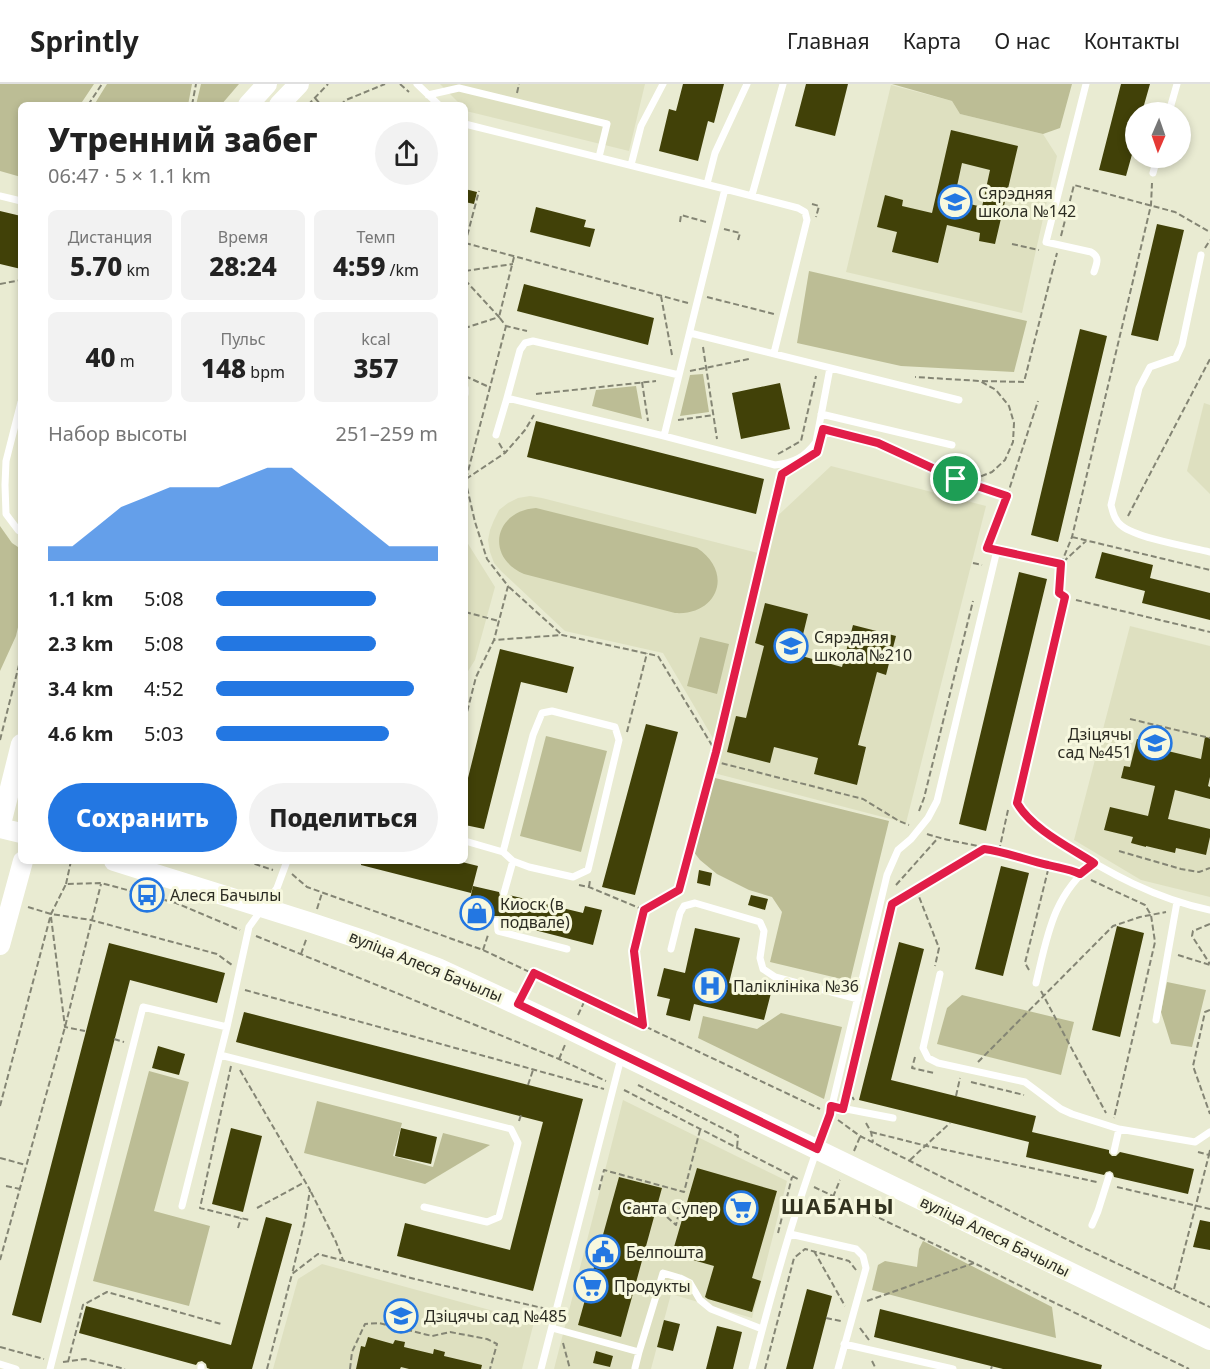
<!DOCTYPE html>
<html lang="ru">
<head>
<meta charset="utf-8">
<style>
	:root { --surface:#fff; --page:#f2f2f2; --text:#222; --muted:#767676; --line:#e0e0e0; --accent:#2377e2 }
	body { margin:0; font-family:"Noto Sans",sans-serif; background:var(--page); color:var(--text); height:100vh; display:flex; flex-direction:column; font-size:22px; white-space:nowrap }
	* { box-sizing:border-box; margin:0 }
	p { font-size:20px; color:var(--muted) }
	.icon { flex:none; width:33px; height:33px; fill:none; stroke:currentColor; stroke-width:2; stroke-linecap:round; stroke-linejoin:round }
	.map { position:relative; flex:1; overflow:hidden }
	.panel { position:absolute; left:18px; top:18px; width:450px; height:762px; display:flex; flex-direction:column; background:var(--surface); border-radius:9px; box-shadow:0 3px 9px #0003 }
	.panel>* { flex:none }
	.needle { width:39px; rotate:182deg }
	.tools { position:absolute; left:1125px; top:18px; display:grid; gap:12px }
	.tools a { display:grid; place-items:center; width:66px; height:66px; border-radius:50%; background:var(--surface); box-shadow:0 3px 9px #0003; font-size:30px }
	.pin { position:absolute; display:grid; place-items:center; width:51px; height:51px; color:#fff; margin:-26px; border:3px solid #fff; border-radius:50%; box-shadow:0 2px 6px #0007 }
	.round { display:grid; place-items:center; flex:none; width:63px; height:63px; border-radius:32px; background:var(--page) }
	.summary { display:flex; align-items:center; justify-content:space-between; height:102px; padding:0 30px }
	h1 { font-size:33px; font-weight:800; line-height:45px }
	.stats { display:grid; grid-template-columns:repeat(3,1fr); gap:9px; height:102px; padding:6px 30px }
	.stats div { display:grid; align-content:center; border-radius:9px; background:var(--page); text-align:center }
	.stats b { font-size:26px; font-weight:800 }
	.stats small { font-size:16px; font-weight:400 }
	.stats p { font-size:16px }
	.chart { height:168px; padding:12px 30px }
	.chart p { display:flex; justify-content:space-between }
	.chart svg { width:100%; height:108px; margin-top:6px; fill:var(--accent); opacity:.7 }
	.cta { display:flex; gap:12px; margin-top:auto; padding:12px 30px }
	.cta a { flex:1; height:69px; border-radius:36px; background:var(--accent); color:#fff; font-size:24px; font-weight:800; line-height:69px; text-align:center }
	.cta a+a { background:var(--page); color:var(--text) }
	ul { padding:0 30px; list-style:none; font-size:20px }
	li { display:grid; grid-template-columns:96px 72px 1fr; align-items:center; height:45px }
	li i { height:15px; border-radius:8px; background:var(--accent) }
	header { display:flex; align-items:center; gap:36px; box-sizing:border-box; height:84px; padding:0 30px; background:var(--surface); border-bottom:2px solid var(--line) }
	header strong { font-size:28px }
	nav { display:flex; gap:33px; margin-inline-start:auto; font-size:21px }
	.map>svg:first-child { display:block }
	.built { fill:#dee0c0 }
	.green { fill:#bcbd95 }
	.building { fill:#414108; fill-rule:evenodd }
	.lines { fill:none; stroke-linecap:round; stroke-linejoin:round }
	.path { stroke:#848574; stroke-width:2; stroke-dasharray:6 3; stroke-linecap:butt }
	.lane { stroke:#fff; stroke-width:7 }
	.secondary { stroke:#fff; stroke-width:20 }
	.route-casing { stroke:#fff; stroke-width:12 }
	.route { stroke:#e11d48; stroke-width:8 }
	.labels { text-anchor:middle; stroke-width:6; stroke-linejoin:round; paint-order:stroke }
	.poi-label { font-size:16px; fill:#2c2c23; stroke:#f7f8df; text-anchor:start }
	.street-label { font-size:16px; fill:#2c2c23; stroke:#f7f8df }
	.district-label { font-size:22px; font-weight:bold; letter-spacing:1.5px; fill:#32321f; stroke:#f7f8df }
</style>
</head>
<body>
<header>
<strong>Sprintly</strong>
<nav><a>Главная</a><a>Карта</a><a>О нас</a><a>Контакты</a></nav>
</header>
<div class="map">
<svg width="1210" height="1285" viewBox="0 0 1210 1285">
	<rect width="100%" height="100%" fill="#e9ebd2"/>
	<path class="built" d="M440 0H645L629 67 466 27 465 21H461Z
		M891 1 952 17 960 30 1043 50 1057 72 1022 229 846 188Z
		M1204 319 1210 321V410L1187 387Z
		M831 382 986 422 906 739 706 687 714 656 663 569 565 547 501 487 494 479 490 468 488 456 490 446 494 436 499 426 508 419 518 414 530 412 542 414 758 469 767 437 771 438Z
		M465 455 495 503 475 576 465 592Z
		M1130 542 1210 562V813L1141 796 1074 756Z
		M623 1016 787 1097 752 1234 671 1210 651 1285H554Z
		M322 1180 534 1238 522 1285H273L298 1195Z"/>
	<path class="green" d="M0 0H94L80 21H21V93L0 87Z
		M107 0H192L188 21H94Z
		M201 0H239L221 21H196Z
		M892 0H1072L1060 44 1043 50 960 30 952 17Z
		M809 187 1027 237 1014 288 901 282 797 259Z
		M703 290 709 328 680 332 690 291Z
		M636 302 642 335 592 322 596 306Z
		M536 424 697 464C734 488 718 532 675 529L524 490C485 473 494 427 536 424Z
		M0 442 12 459 21 465V530L16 552 0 587Z
		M700 553 729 560 717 610 687 602Z
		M546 652 607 667 581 768 520 752Z
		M711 693 889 737 850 897 770 878 782 828 772 813 749 806 717 790 700 776 693 767Z
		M1167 898 1206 906 1192 963 1171 960 1161 928Z
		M962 911 1074 938 1061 991 937 960 947 924Z
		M781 929 842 943 824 1015 698 954 703 932 757 945Z
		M149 987 189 998 154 1127 210 1142 189 1222 93 1197Z
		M317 1017 402 1039 393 1072 433 1083 443 1049 490 1061 425 1100 304 1069Z
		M923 1157 1052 1223 1056 1254 872 1206 878 1181 885 1177 917 1183 919 1165Z"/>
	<path class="building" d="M683 0H724L714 39 708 37 698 77 659 67 669 25 676 27Z
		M806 0H848L835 52 795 42Z
		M1121 0H1150L1142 28H1136V56L1126 92 1099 86Z
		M951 46 1018 62 995 160 979 157 980 149 947 141 938 179 892 168 897 148 877 143 885 111 903 116 902 122 932 129ZM962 79 990 86 982 123 954 116Z
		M465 105 477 108 474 120 465 118Z
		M536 123 586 136 584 143 595 145 590 163 530 148Z
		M0 127 21 132V185L0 180Z
		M1157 140 1184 146 1158 257 1131 251Z
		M524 200 654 234 648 261 517 227Z
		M1080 245 1107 252 1058 458 1031 451Z
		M780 299 790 345 741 355 732 309Z
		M536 337 764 395 756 430 527 373Z
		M1102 468 1153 481 1150 494 1210 509V536L1142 519 1145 507 1095 494Z
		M1019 488 1047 495 986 747 959 740Z
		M765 519 808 530 798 571 842 583 853 541 896 552 886 591 877 588 858 661 866 663 857 701 814 690 818 674 774 663 770 679 727 668 736 632 746 634 764 562 755 559Z
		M500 565 574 583 567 609 521 598 484 745 465 741V706Z
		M646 640 678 648 635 811 602 803Z
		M1205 653 1210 654V693L1208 702 1210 703V715L1175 706 1168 735 1210 745V753L1206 771 1176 764 1175 769 1146 762V763L1131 759 1133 753 1104 746 1110 723 1148 732 1155 702 1121 694 1124 682 1130 683 1137 655 1148 658 1147 662 1201 675Z
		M361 777H458L478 782 471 809 361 781Z
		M1001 782 1029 789 1003 892 975 885Z
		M699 786 712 789 710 802 697 799Z
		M473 802 499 808 500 812 503 814 507 813 509 811 583 829 585 822 602 826 593 861 503 838 502 834 499 832H494L492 835 467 829Z
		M751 811 768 815 765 826 748 821Z
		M1117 842 1144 849 1120 953 1092 946Z
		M695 844 740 854 729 899 771 909 764 936 694 920 690 937 666 931 670 915 657 912 664 884 685 889Z
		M899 858 924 865 891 996 1036 1032 1032 1048 1109 1066V1069L1112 1072H1116L1120 1068 1194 1085 1188 1110 1114 1093 1113 1089 1110 1087 1106 1088 1104 1091 1026 1073 1029 1058 859 1016Z
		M109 859 225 889 217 919 130 896 41 1239 12 1231Z
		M244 928 583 1015 533 1207 397 1172 405 1139 510 1166 543 1038 236 958Z
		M158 962 185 970 179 991 152 984Z
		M231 1044 262 1052 243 1128 212 1120Z
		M401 1044 437 1053 431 1080 395 1072Z
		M697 1084 777 1107 752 1194 761 1197 752 1228 708 1215 705 1213 714 1182 672 1170Z
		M619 1093 662 1104 621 1253 578 1241Z
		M266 1133 292 1140 252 1285H210L207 1284 206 1280 202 1277 198 1278 196 1281 79 1249 86 1222 231 1261Z
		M1200 1136 1210 1138V1166L1193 1163Z
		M807 1205 832 1212 813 1285H786Z
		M880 1225 1102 1281 1101 1285H1003L874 1253Z
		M664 1236 680 1240 673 1267 657 1263Z
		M717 1242 742 1248 733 1285H706Z
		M368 1253 393 1260 395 1256 405 1258 404 1263 433 1270 434 1265 445 1268 444 1272 482 1281 481 1285H409L401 1283 400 1285H356L361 1262 365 1263Z
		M596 1267 613 1272 610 1283 593 1279Z"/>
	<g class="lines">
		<path class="path" d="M400 0 409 8
			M517 9 519 0
			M315 14 321 21
			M88 21 102 0
			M192 21 196 0
			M308 21 328 0
			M340 21 346 16 385 0
			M812 120 819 122 816 133
			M680 138 681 131 706 138
			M724 145 740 149 738 156
			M1061 152 1074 101 1175 128 1210 148
			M465 159 688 219
			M465 160 479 107
			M1012 160 1039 166
			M1205 164 1210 156
			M514 173 499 233 506 242 527 247
			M465 187 513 180
			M465 196 499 233 465 244
			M0 200 21 196
			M661 212 672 271
			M707 213 774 230
			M703 263 717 355
			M690 287 749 275
			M465 292 489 303
			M982 297 1024 298 1057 169
			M642 298 648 337
			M536 310 656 297
			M678 336 714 331
			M829 347 878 359 956 395H974L992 388 1005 376 1013 358 1014 339 1009 322 996 306 980 297 915 293
			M499 359 505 369
			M778 370 801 357 816 292
			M465 395 475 438 487 475 508 502 494 556
			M466 395 505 369 525 346 534 331
			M466 395 506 242
			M958 396 1007 412 989 460
			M1007 412 1038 317
			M1128 432 1210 275
			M1072 453 1210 486
			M1008 468 1061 480 1060 504
			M1063 478 1086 457
			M973 479 982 481
			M1061 480 1072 453 1151 121 1152 99
			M509 503 562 551
			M1076 516 1210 548
			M465 528 499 537
			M1130 635 1210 654
			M465 636 476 593 494 556 562 551 658 572 716 668
			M627 648 647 569
			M0 656 21 573
			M713 677 863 715 899 737 909 741
			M919 727 924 714 973 517
			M927 750C951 758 977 761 1001 767 1024 773 1047 781 1070 786
			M999 767 1008 726
			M1119 767 1181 785 1199 788 1210 784
			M246 777 273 786
			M292 790 307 803 483 866 820 1025
			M1091 796 1145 821 1151 831 1155 858 1114 1034
			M66 800 71 777
			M579 801 589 803 644 826
			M896 801 938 754
			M589 803 590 796
			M916 805 939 864 935 882
			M28 823 51 830 91 836 217 870 232 881
			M317 825 322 809
			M51 833 65 943 85 947
			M1210 840 1193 847 1192 852 1210 880
			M256 852 559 975 606 997
			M483 866 488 851
			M301 870 307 853
			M1178 871 1210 881
			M1029 886 1025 879 1049 782
			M245 906 604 1005
			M1041 907 1106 1029
			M525 908 534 889
			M1210 926 1205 928 1193 982 1210 1030
			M578 931 586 914
			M643 941 634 867 644 826 679 806 716 668 782 390
			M114 955 124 958
			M856 970 892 821 984 765
			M915 973 912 984 934 989
			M559 975 565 961
			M978 978 1113 842 1140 833 1166 828
			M231 982 200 1124 249 1136
			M240 986 310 1106 305 1136 292 1190
			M971 998 1024 1011
			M528 1001 533 986
			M638 1001 738 1052 737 1064
			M848 1005 854 1016
			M624 1006 798 1095
			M956 1012 960 994
			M0 1022 51 830 66 800 101 799 176 819 240 846
			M838 1036 860 1052 1084 1164 1210 1223
			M519 1037 521 1031
			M866 1039 871 1048 873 1058
			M871 1048 927 1062 1097 1098
			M1210 1066 1209 1071 1210 1070
			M854 1067 860 1053
			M0 1074 26 1081
			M910 1076 950 1039
			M6 1102 20 1105
			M814 1103 974 1179 1189 1285
			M1117 1103 1210 1125
			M599 1106 604 1086 684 1108 700 1046
			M311 1108 336 1158 343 1176
			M833 1113 840 1096
			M257 1124 305 1098
			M667 1133 676 1141 682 1116
			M238 1144 241 1134
			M778 1149 792 1093
			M814 1167 845 1222
			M0 1176 65 943 101 800
			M1174 1205 1209 1071 1198 1068
			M867 1217 974 1179
			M826 1234 841 1237
			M860 1244 869 1256
			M563 1259 570 1285
			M0 1263 44 1275
			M872 1277 876 1285
			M63 1278 85 1275 125 1285
			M68 1278 83 1221 107 1208 221 1240
			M267 1285 292 1190 318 1170 415 1195 547 1225
			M350 1285 352 1268 365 1240 379 1239 432 1252 450 1248 487 1255 497 1260 490 1285
			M765 1285 794 1174 805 1165 849 1177 856 1186
			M991 1285 992 1282"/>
		<path class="lane" d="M417 0 439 21
			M1086 0 1046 158 1091 168C1100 173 1097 179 1094 188
			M428 11 459 4 607 40 599 73
			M1169 28 1177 0
			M465 40 725 105 664 352
			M631 81 641 42 663 0
			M1153 89 1157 74
			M707 100 715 69 747 0
			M725 105 798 124 805 128 807 136 774 269
			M752 111 783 0
			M0 112 21 117
			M1201 171 1182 261 1176 274 1150 283 1139 304 1111 421C1113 429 1115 437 1122 442 1137 454 1189 463 1210 468
			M690 249 959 316
			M679 291 533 257 525 259 520 266 507 314 664 352 775 381C794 379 805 373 816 358L830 284
			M465 304V310
			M21 318 6 377 5 401 6 430 18 446 21 448
			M821 330 952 361
			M496 351 507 314
			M1065 513 1017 719C1027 736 1046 748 1062 759 1108 789 1156 815 1210 826
			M465 757 503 768 513 777 529 783 573 793 588 786 619 656 615 643 552 627 542 629 533 651 503 768
			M504 809 513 777
			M497 837 498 847 567 865
			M671 865 680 829 684 822 695 819 760 838 764 847 760 874 763 885 775 893 858 915
			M940 890 923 964 928 974 938 979 1025 998 1061 1025 1072 1030 1119 1045 1195 1058 1210 1048
			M1036 899C1047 853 1053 810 1094 779
			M1156 936 1177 818
			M220 971 511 1045 518 1059 499 1133 487 1138 424 1123
			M831 1022 893 1034
			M1114 1067 1119 1045
			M182 1122 227 943
			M1092 1141 1098 1127 1109 1092
			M790 1150 856 1165 863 1172 866 1184 838 1285
			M552 1244 639 1268 663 1189 680 1194 690 1199 700 1216 711 1225 762 1245
			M844 1260 953 1285
			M0 1280 16 1285
			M635 1284 639 1268
			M50 1285 143 923 227 943 249 843 277 804 287 777
			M201 1285V1283
			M541 1285 621 974
			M752 1285C774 1199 798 1113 830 1030L887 791 898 766 911 755 928 734 937 717 997 466"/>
		<path class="secondary" d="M248 21 267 0
			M279 21 299 0
			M0 744 21 660
			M0 744 21 749
			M114 777 312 839 366 857 438 884 560 941 1210 1256
			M0 861 23 777"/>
	</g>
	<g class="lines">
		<defs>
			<path id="route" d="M823 345 878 359 956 395 1007 412 987 464 1061 480 1059 509 1065 513 1017 719C1032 745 1069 763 1094 779L1080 790C1069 785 1059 784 1048 781 1026 776 1006 768 984 765L892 820 843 1025 831 1022 830 1030 817 1065 518 920 534 889 643 941 634 867 644 826 679 806 716 668 782 390 817 368Z"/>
		</defs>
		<use href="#route" class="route-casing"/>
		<use href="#route" class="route"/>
	</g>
	<defs>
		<symbol id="school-ring" viewBox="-11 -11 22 22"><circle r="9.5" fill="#f7f8df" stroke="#2377e2" stroke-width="1.5"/><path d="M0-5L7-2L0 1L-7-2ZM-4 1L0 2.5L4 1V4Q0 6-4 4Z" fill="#2377e2"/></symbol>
		<symbol id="bus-ring" viewBox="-11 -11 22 22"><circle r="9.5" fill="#f7f8df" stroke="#2377e2" stroke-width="1.5"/><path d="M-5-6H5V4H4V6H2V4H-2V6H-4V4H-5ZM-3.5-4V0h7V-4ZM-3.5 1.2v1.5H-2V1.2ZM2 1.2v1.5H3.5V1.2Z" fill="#2377e2"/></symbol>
		<symbol id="shop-ring" viewBox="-11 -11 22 22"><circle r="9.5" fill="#f7f8df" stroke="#2377e2" stroke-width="1.5"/><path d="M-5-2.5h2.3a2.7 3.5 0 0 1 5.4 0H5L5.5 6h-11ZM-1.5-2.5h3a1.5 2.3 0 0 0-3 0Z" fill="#2377e2"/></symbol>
		<symbol id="hospital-ring" viewBox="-11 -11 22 22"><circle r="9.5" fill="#f7f8df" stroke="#2377e2" stroke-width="1.5"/><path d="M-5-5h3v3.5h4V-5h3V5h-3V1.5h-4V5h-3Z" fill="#2377e2"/></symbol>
		<symbol id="supermarket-ring" viewBox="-11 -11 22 22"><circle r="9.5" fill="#f7f8df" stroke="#2377e2" stroke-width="1.5"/><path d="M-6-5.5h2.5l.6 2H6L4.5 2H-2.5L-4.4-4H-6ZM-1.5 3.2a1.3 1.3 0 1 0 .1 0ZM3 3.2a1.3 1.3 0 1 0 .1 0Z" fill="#2377e2"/></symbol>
		<symbol id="civic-ring" viewBox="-11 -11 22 22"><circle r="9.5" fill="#f7f8df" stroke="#2377e2" stroke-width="1.5"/><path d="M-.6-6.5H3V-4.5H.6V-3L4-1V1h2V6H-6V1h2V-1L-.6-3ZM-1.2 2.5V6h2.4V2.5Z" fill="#2377e2"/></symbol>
	</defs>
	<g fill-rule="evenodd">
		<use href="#school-ring" x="936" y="99" width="38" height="38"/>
		<use href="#school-ring" x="772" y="543" width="38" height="38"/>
		<use href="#school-ring" x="1136" y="640" width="38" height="38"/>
		<use href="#bus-ring" x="128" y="792" width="38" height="38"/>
		<use href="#shop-ring" x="458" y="810" width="38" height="38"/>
		<use href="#hospital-ring" x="691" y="883" width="38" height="38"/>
		<use href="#supermarket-ring" x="722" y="1105" width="38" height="38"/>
		<use href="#civic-ring" x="584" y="1149" width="38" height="38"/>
		<use href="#supermarket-ring" x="572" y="1183" width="38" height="38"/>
		<use href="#school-ring" x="382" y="1213" width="38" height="38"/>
	</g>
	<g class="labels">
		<g class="poi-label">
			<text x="978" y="115">Сярэдняя<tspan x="978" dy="18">школа №142</tspan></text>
			<text x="814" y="559">Сярэдняя<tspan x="814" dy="18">школа №210</tspan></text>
			<text x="1132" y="656" text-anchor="end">Дзіцячы<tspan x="1132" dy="18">сад №451</tspan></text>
			<text x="170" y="817">Алеся Бачылы</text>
			<text x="500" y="826">Киоск (в<tspan x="500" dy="18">подвале)</tspan></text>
			<text x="733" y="908">Паліклініка №36</text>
			<text x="718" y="1130" text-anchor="end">Санта Супер</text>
			<text x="626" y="1174">Белпошта</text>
			<text x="614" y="1208">Продукты</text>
			<text x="424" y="1238">Дзіцячы сад №485</text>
		</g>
		<g class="street-label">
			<text transform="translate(426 882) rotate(22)" y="6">вуліца Алеся Бачылы</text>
			<text transform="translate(995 1152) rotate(26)" y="6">вуліца Алеся Бачылы</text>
		</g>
		<g class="district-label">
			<text x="838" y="1130">ШАБАНЫ</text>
		</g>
	</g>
</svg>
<div class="tools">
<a><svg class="needle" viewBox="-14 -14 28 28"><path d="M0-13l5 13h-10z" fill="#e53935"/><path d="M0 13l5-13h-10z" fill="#767676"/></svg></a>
</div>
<div class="pin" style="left:956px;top:395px;background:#1e9e55"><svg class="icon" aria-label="arrive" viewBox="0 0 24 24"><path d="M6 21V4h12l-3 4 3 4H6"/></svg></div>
<section class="panel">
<div class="summary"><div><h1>Утренний забег</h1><p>06:47 · 5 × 1.1 km</p></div><a class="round"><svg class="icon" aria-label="share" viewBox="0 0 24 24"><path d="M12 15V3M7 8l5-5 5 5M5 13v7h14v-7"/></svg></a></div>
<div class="stats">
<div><p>Дистанция</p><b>5.70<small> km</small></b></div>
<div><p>Время</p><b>28:24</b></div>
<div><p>Темп</p><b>4:59<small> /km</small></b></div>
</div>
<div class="stats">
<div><b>40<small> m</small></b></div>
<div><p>Пульс</p><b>148<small> bpm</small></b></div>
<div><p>kcal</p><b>357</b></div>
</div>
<div class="chart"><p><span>Набор высоты</span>251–259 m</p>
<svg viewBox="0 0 160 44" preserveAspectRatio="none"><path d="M0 44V38L10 38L20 30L30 22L40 18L50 14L60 14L70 14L80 10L90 6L100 6L110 14L120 22L130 30L140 38L150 38L160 38V44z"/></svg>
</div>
<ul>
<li><b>1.1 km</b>5:08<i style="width:72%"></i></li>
<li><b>2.3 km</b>5:08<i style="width:72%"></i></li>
<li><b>3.4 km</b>4:52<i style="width:89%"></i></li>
<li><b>4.6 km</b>5:03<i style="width:78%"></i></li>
</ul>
<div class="cta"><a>Сохранить</a><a>Поделиться</a></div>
</section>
</div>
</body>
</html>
